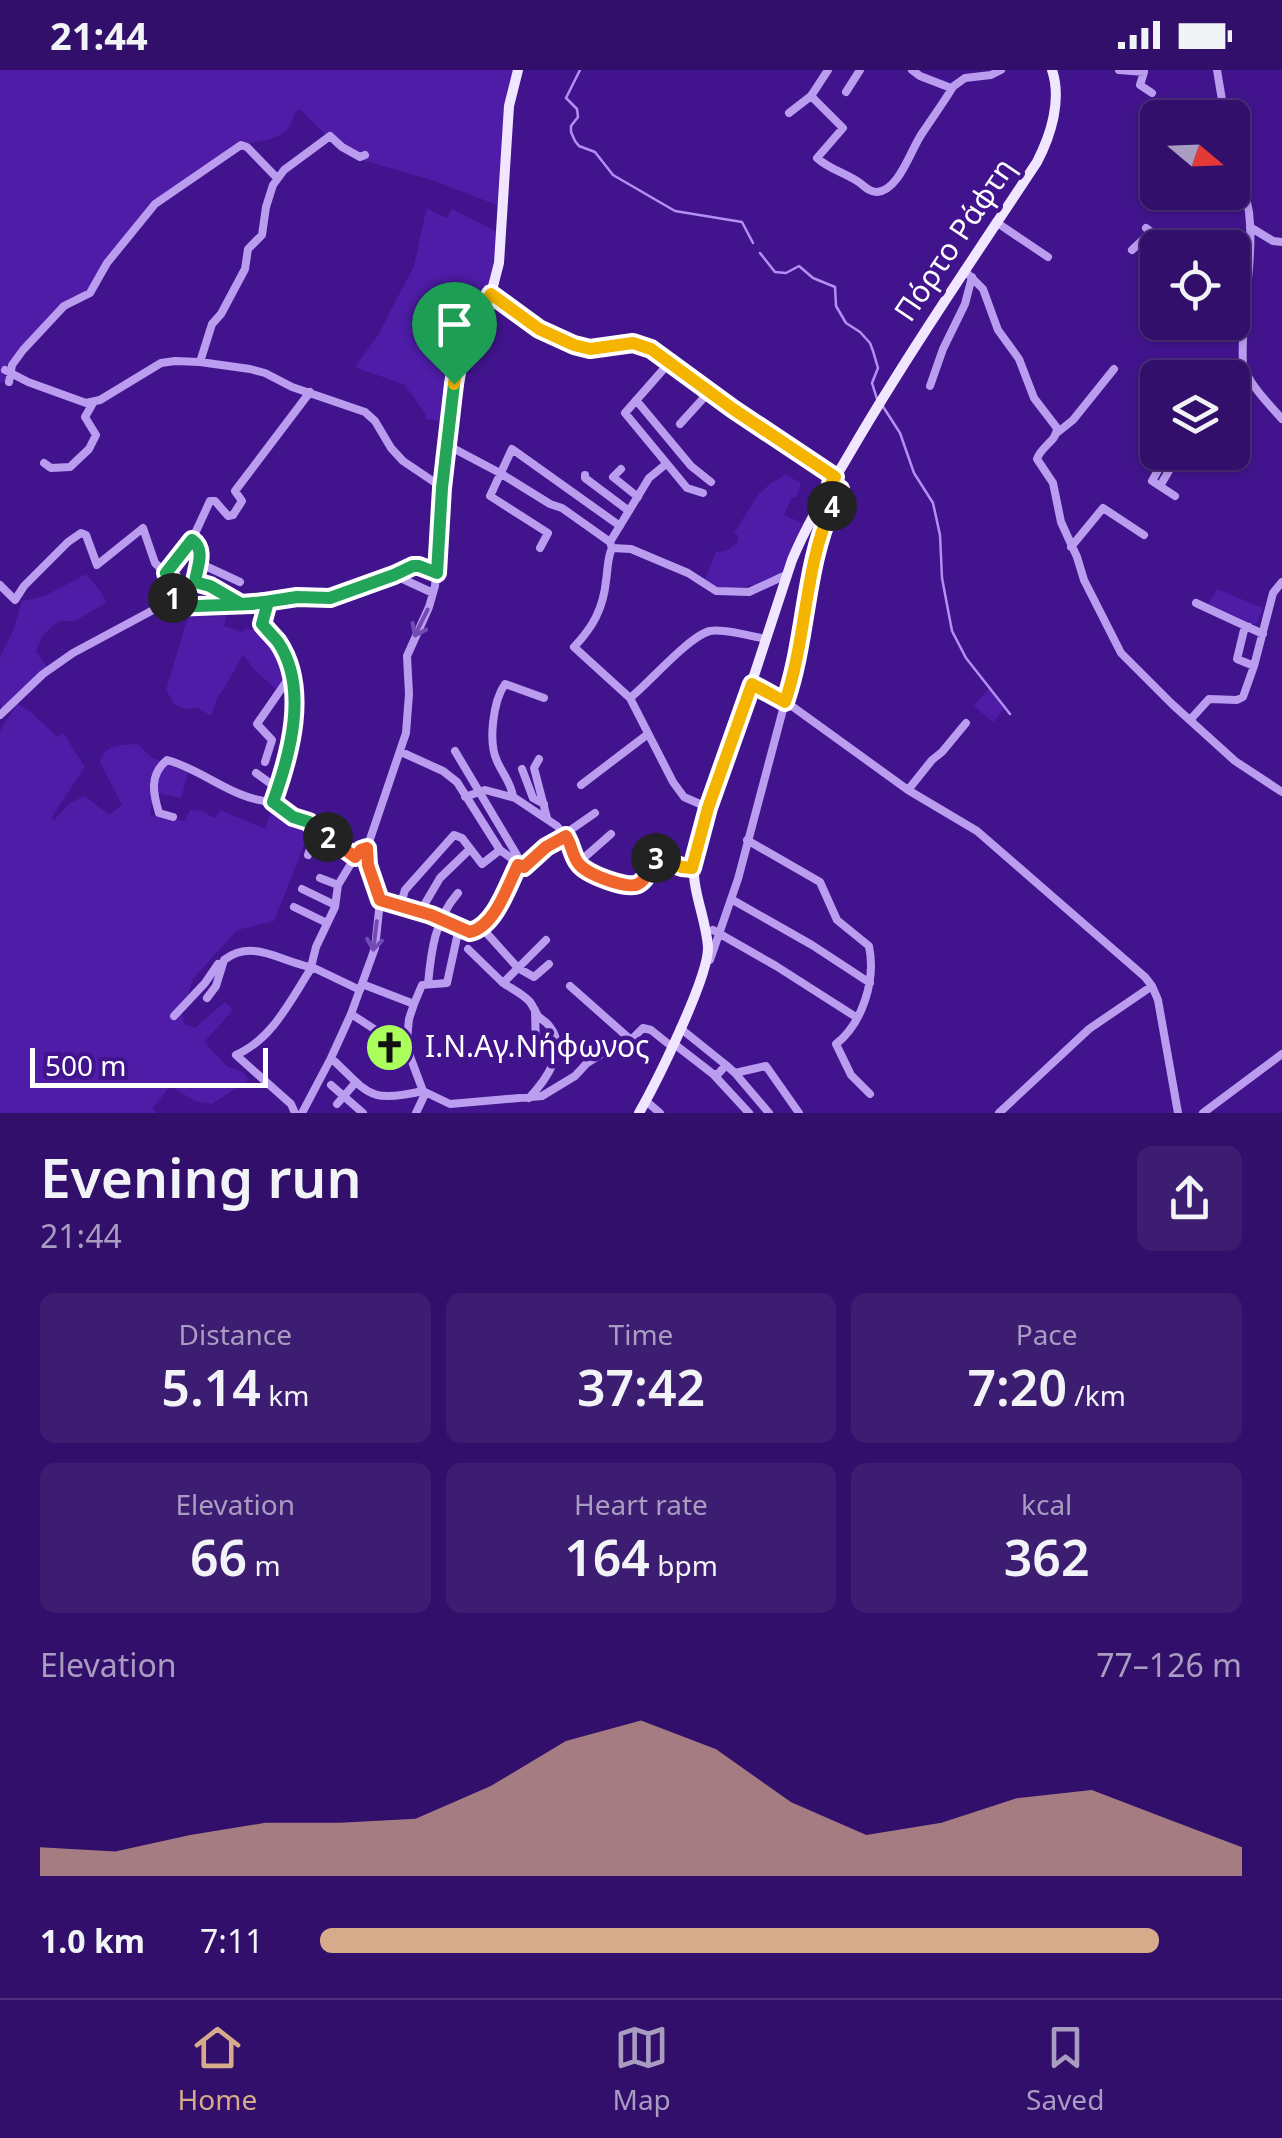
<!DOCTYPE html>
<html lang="en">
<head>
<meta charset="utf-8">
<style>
	:root { --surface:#310f6a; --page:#3d1d72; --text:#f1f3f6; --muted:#a89cc1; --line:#4c2f7e; --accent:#d6ab8b }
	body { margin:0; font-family:"Noto Sans",sans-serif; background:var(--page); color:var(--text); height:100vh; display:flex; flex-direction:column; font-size:38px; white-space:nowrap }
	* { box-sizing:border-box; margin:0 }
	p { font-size:32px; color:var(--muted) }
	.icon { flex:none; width:55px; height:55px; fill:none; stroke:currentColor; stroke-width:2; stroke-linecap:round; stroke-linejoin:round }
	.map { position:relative; height:1043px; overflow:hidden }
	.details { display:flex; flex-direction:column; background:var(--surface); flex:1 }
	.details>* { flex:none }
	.needle { width:65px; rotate:109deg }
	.buttons { position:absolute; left:1140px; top:30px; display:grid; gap:20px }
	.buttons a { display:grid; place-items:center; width:110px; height:110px; border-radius:15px; background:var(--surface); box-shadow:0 2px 8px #0004,0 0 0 2px var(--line); font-size:50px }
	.scale { position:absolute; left:30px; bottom:25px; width:238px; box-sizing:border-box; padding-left:10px; border:5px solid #fff; border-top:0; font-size:28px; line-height:35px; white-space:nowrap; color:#fff; -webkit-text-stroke:8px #41148d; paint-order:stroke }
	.pin { position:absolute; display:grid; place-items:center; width:85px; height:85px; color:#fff; margin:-102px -42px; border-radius:50% 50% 50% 0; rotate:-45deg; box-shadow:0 0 10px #0007 }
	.pin .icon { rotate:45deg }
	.km { position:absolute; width:50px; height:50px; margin:-25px; border-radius:50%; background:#222; color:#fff; font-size:28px; line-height:50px; text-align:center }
	.round { display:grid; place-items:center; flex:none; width:105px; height:105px; border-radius:15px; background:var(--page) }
	.overview { display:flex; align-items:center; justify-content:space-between; height:170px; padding:0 40px }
	h1 { font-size:55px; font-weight:600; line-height:75px }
	.metrics { display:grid; grid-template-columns:repeat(3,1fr); gap:15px; height:170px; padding:10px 40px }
	.metrics div { display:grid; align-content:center; border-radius:15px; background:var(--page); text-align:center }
	.metrics b { font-size:50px; font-weight:600 }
	.metrics small { font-size:28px; font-weight:400 }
	.metrics p { font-size:28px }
	.chart { height:280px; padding:20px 40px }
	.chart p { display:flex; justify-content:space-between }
	.chart svg { width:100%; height:180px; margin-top:10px; fill:var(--accent); opacity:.7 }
	ul { padding:0 40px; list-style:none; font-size:32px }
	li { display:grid; grid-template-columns:160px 120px 1fr; align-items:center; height:75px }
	li i { height:25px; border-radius:12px; background:var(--accent) }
	.status { display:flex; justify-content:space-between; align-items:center; height:70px; padding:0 50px; background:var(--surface); direction:ltr }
	.status svg { height:28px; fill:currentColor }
	.menu { display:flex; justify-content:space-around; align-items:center; height:140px; border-top:2px solid var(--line); background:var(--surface); font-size:28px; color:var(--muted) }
	.menu a { display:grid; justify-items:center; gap:5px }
	.menu .current { color:var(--accent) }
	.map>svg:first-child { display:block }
	.green { fill:#4e1ca7 }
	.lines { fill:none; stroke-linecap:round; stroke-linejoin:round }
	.stream { stroke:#b28ff3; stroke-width:2.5 }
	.minor { stroke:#bb9df0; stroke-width:8 }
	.major { stroke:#f1e6ff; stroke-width:10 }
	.oneway { stroke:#724bb5 }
	.split-1-casing { stroke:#fff; stroke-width:20 }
	.split-2-casing { stroke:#fff; stroke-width:20 }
	.split-3-casing { stroke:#fff; stroke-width:20 }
	.split-4-casing { stroke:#fff; stroke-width:20 }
	.split-5-casing { stroke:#fff; stroke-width:20 }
	.split-1 { stroke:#22a559; stroke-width:12 }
	.split-2 { stroke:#22a559; stroke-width:12 }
	.split-3 { stroke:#f0652b; stroke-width:12 }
	.split-4 { stroke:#f5b400; stroke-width:12 }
	.split-5 { stroke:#f5b400; stroke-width:12 }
	.labels { text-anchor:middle; stroke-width:9; stroke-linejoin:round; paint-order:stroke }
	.street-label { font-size:30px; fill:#fff; stroke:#41148d }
	.poi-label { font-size:30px; fill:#fff; stroke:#41148d; text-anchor:start }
</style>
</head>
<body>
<div class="status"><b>21:44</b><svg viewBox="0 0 49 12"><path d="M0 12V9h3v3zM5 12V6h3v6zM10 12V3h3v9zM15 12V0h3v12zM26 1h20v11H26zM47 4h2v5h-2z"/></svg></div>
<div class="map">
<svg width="1282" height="1043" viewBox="0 0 1282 1043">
	<rect width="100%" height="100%" fill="#41148d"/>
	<path class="green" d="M0 0H514L499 136 435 111 362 90 342 81 300 39 295 42C286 78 258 66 232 78L155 132 93 218 63 236 7 297 4 304 6 312H0Z
		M428 139 447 148 452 139 498 162 497 185 489 221 462 263 448 352 426 349V345L405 315 355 297 378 265 414 196 426 141Z
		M785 405 801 413 796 428 792 427 784 445 802 453 785 504 755 515H748L746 521 717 520 704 511 716 482 726 481 738 472V466L734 463 759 424 771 413Z
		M86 504 101 522 106 533 75 551H61L52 556 42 567 36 581 49 600 2 642 0 632V587L13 561 22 531 45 526Z
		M1217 519 1263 538 1256 555 1208 534Z
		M212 536 209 547 226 545 224 556 243 562 245 558 253 560 261 557 276 572 290 604 278 621 254 599 243 585 220 625H218L211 646 198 638 186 639 175 635 166 620C175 592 181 565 192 538Z
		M990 617 1004 639 993 652 974 636Z
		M17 634 30 641 57 667 63 663 85 697 51 748 54 750 70 733 85 726 109 745 122 735 100 692C104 674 122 675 138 674L152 688 189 700 181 728 154 722 150 745 185 751 190 740 201 741 215 748 220 740 265 759 274 734 304 751 311 758 274 851 237 860 193 909 182 944 184 954 195 958 225 932 233 940 204 972 228 997 243 1002 249 1010 212 1034 195 1031 170 1016 153 1038 155 1043H0V661Z"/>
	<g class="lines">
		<path class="stream" d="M580 0 566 28 577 39 578 47 571 56V62L575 71 579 76 595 82 613 105 675 141 742 152 753 173
			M760 183 775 202 786 203 799 196 813 208 835 217 836 236 846 253 860 262 870 273 873 281 878 298 872 313 877 329
			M882 335 900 363 914 403 933 433 940 465 942 508 952 561 966 588 1010 644"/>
		<path class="minor" d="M912 0 920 6 951 18 965 8 991 5 1001 0
			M1119 0 1144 2 1140 15 1152 23
			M1217 0 1225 48
			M846 22 860 0
			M811 26 843 58 817 88C829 99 843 102 857 111 864 115 868 122 877 122 900 120 911 78 923 62 933 47 943 33 953 17
			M789 43 811 26 828 0
			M1153 72 1158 75
			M1232 89C1238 107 1246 123 1249 142 1255 193 1240 243 1243 294 1249 315 1268 333 1282 349
			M1173 126 1175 122
			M996 152 1048 187
			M1250 157 1273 171 1282 172
			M1146 158 1172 178
			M1132 180 1151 162
			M964 200 983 219 998 260 1019 289 1034 328 1057 358C1057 371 1041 376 1037 389L1053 413 1061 452 1077 487 1084 510 1121 583 1172 634 1235 691 1282 722
			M1144 221 1158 201
			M1232 239 1246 223
			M200 292 212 254 221 244 245 199 248 179 262 165 266 137 273 115 284 100 330 66 342 77 360 87 365 85
			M669 293 625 343 687 418 703 423
			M5 300 28 312 86 333 100 330 161 293 175 291 200 292 250 299 265 303 292 317 365 342 375 351 391 378 403 391 443 418
			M9 312 12 295 23 280 64 236 90 223 107 193 155 134 241 75 247 77 277 108
			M930 316 943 279 965 234 972 207
			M636 330 691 396 711 412
			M680 354 709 322
			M1058 362 1073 350 1114 299
			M447 375 500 403 550 434 562 438 610 472 612 478
			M1168 382 1152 411 1175 426
			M44 393 51 398 70 397 89 379 96 365 85 347 93 333
			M621 399 613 407 638 427
			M585 405V408L629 441
			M1160 416 1180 382
			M610 472 649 408 666 394
			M1071 477 1103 438 1144 465
			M540 478 548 463 490 426 512 379 620 456
			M199 493 197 475 192 470 210 431H215L228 446 233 445 242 431 235 421 310 322
			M166 503 192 470
			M240 512 199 493 195 510 241 534
			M0 515 15 530 24 516 68 472 81 463 86 465 97 495 143 458 155 493 174 511 171 537
			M433 523 394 505C414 495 416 495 437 503
			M1196 533 1263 564
			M1249 557 1244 560 1237 589 1254 596
			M765 569C752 566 722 558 710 561 689 566 649 613 630 628L574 577C593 557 603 539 606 511 608 499 607 489 612 478L631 479 688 503 716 521 749 522 786 505
			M752 614 789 634 908 720 977 761 1145 907 1152 916 1158 930 1178 1043
			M630 628 673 712 684 727 709 738
			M0 645 43 604 73 583 155 539 221 534H252L297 527 330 528 394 505
			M1190 650 1209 629 1237 630 1243 627 1254 596 1273 523 1282 512
			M455 681 524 797
			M401 682 443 701 457 712 500 780 522 796 528 794 546 777 595 743
			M539 689 534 698 547 748
			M265 692 272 670 257 654 291 605
			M522 699 533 728 544 734
			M256 703 278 719
			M581 715 648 664
			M908 720 932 690 942 682 966 653
			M465 727 485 720 515 728 557 756 570 771 577 792 586 801 629 816 643 810 654 788 693 798
			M513 727C512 714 502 703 497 691 488 672 493 631 505 614L544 628
			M273 732 293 747 309 752 315 760 355 787 361 779 367 778
			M173 747 159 743C153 723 149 705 167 690 204 700 233 730 273 732 291 686 309 616 278 572 273 565 267 560 262 554L268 532
			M747 770 820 812 837 850 869 876C876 909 863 953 836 974L851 1005 870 1024
			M308 785 315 766V760
			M578 793 611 764
			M320 808 338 815
			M302 819 335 835
			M731 829 812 875 870 913
			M380 831 420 842 470 862 482 858 518 898 503 913 468 879
			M400 836 405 820 454 765 462 768 482 794 500 780
			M294 837 327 853
			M420 842 440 808 470 779
			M482 858 506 820 518 795
			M713 860 776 896 856 947
			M546 870 518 898 534 907 549 894
			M710 890 738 809 785 632 797 593 820 467 843 414
			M311 897 316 877 335 837 338 815 355 787
			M503 913C512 919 523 924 530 932 533 936 535 941 538 946 542 950 547 952 550 957 568 980 546 1010 529 1028
			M362 914 414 934 409 949 406 979
			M428 914C431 881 435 849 458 823
			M570 916 631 970
			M207 928 216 916 224 890C253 868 281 892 311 897
			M414 934 422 915 447 913 459 858
			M535 940 536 979 539 982 556 985
			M351 944 408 981 423 1021 450 1034 542 1026 575 1006 587 993 603 983 628 973 643 958 651 960 671 976
			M174 946 205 913 218 894
			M680 958 726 995 718 1004H714
			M673 973 713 1004 749 1043
			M331 988C369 1023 367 1034 423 1021
			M726 995 735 1003 766 996 799 1043
			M735 1003 769 1043
			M331 1015 363 1043
			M646 1031 660 1043
			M337 1034 356 1012
			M295 1043 291 1034 236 985C273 969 291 929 312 897L360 920
			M302 1043 331 988 351 944 375 878 380 831 368 795 367 778 406 663 409 624 407 586 429 537 435 516 443 418 458 281 465 262 491 224
			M416 1043 425 1024
			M999 1043 1089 959 1152 916
			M1203 1043 1282 984"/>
		<path class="major" d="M518 0 509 36 499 193 491 224 539 259 574 275 590 279 633 273 651 279 733 339 835 407
			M639 1043C656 1013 709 907 708 877 706 846 689 816 695 785L792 490C809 449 832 414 854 376 911 279 975 186 1037 92 1051 65 1062 30 1052 0"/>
	</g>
	<defs><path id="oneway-shaft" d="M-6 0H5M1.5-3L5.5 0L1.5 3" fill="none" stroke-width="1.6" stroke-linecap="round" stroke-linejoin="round" transform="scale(2.5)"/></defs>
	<g class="oneway">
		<use href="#oneway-shaft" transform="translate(421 553) rotate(116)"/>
		<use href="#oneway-shaft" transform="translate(375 866) rotate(97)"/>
	</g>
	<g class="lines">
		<defs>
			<path id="split-1" d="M173 528 171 537 252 534 297 527 330 528 394 505 413 496H419L437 503 442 418 454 314"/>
			<path id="split-2" d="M173 528 174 512 166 503 192 470C206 480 197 497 195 512L210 516 241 534 268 532 262 554C267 560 273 566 278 572 309 618 290 685 273 732L293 747 309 752 315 760 328 767"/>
			<path id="split-3" d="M328 767 355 787 361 780 367 778 368 795 380 830 431 845 470 862C495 856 507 817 518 795L524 797 546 777 566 766C572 775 572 786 579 794 586 804 628 820 638 814 648 809 650 795 656 788"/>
			<path id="split-4" d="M656 788 682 797 692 798 708 738 752 614 785 632C807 568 804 497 832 436"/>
			<path id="split-5" d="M454 314 461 272 491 224 539 259 574 275 590 279 633 273 651 279 733 339 835 407 831 414 840 419 832 436"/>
		</defs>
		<use href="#split-1" class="split-1-casing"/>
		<use href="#split-2" class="split-2-casing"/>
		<use href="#split-3" class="split-3-casing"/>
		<use href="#split-4" class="split-4-casing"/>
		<use href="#split-5" class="split-5-casing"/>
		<use href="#split-1" class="split-1"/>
		<use href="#split-2" class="split-2"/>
		<use href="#split-3" class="split-3"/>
		<use href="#split-4" class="split-4"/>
		<use href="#split-5" class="split-5"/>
	</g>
	<defs>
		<symbol id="church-disc" viewBox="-11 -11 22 22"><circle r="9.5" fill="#aaff5c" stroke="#41148d"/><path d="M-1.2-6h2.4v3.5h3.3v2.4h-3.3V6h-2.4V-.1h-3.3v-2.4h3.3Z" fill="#111"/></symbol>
	</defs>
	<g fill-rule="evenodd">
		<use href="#church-disc" x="362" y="950" width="55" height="55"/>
	</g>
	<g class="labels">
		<g class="street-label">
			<text transform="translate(955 170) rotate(-56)" y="10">Πόρτο Ράφτη</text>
		</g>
		<g class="poi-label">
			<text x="425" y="987">Ι.Ν.Αγ.Νήφωνος</text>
		</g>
	</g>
</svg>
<div class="buttons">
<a><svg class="needle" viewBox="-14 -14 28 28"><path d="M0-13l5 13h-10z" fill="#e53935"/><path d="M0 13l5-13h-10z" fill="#a89cc1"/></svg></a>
<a><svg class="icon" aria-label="locate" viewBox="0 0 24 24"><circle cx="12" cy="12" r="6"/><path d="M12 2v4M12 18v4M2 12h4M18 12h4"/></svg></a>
<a><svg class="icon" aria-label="layers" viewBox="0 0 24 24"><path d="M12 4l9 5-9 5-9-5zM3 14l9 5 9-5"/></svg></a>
</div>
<div class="scale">500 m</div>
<div class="pin" style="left:454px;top:314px;background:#1e9e55"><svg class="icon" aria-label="arrive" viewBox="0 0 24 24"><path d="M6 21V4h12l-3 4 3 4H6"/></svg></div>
<b class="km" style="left:173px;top:528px">1</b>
<b class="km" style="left:328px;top:767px">2</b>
<b class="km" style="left:656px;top:788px">3</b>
<b class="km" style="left:832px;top:436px">4</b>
</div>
<section class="details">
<div class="overview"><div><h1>Evening run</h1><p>21:44</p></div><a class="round"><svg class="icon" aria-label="share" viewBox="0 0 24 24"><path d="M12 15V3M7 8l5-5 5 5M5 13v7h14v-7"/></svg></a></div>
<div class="metrics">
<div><p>Distance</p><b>5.14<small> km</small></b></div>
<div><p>Time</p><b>37:42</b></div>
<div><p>Pace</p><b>7:20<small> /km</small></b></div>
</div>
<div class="metrics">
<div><p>Elevation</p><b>66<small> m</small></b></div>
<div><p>Heart rate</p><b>164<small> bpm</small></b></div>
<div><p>kcal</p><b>362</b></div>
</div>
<div class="chart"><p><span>Elevation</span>77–126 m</p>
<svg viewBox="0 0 160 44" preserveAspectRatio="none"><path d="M0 44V37L10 38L20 34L30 31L40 31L50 30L60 22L70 11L80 6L90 13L100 26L110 34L120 31L130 25L140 23L150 30L160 37V44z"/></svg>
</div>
<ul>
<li><b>1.0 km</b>7:11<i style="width:91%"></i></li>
</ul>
</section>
<nav class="menu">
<a class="current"><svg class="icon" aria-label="home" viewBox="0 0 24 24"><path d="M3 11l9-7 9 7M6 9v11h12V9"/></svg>Home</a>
<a><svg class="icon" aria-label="map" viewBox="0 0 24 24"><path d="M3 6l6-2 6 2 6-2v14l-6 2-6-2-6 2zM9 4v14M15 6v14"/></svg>Map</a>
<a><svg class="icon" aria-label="saved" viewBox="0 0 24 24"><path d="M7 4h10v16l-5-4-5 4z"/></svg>Saved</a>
</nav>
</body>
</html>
